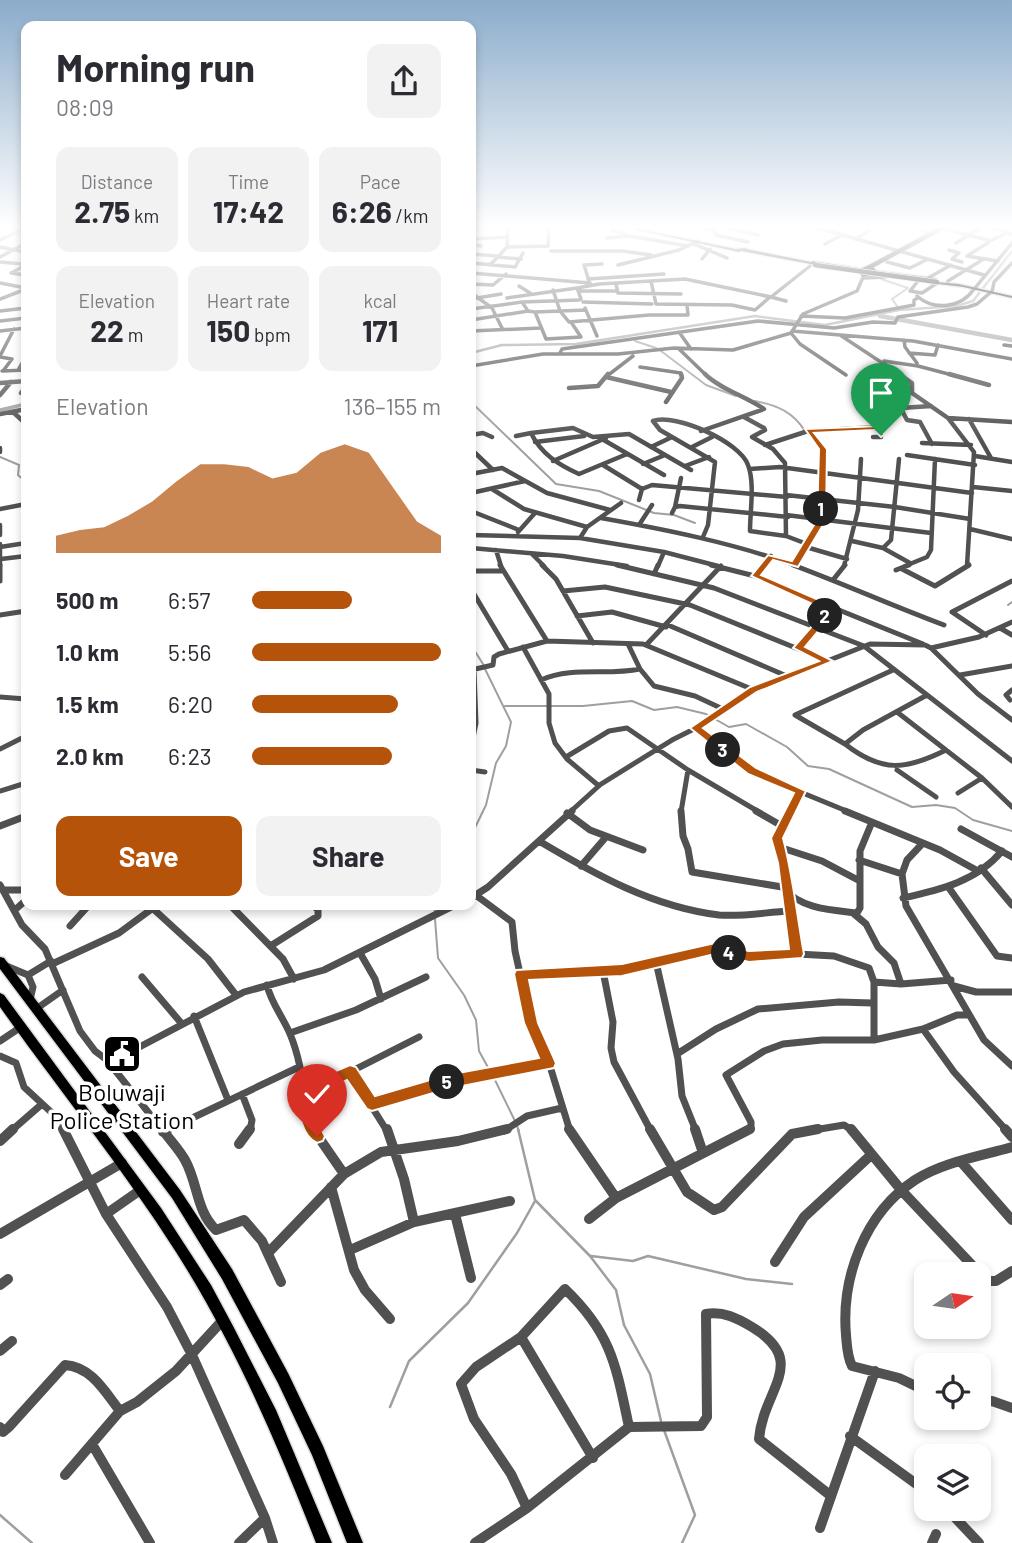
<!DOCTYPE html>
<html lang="en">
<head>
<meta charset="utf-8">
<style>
	:root { --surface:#fff; --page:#f2f2f3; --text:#2b2b33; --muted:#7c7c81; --accent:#b45309 }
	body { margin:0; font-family:Barlow,sans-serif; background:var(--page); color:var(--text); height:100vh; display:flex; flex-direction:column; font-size:26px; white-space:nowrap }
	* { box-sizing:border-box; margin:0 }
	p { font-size:23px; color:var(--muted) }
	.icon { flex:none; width:38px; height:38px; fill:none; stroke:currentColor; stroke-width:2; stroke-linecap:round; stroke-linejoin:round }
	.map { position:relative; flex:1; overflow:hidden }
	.drawer { position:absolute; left:21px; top:21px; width:455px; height:889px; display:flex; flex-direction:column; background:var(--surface); border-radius:14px; box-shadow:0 4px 10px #0003 }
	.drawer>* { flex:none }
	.needle { width:46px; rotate:77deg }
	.buttons { position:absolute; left:914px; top:1262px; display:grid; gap:14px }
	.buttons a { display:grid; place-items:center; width:77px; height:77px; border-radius:14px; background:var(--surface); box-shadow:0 4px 10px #0003; font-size:35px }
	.pin { position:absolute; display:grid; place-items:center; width:60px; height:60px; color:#fff; margin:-72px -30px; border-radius:50% 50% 50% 0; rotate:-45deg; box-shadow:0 0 7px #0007 }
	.pin .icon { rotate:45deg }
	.km { position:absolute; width:35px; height:35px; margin:-18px; border-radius:50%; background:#222; color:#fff; font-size:19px; line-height:35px; text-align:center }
	.round { display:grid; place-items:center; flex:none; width:74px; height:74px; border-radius:14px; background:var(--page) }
	.headline { display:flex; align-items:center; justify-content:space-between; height:119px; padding:0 35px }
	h1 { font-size:38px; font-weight:700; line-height:52px }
	.metrics { display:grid; grid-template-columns:repeat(3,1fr); gap:10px; height:119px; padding:7px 35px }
	.metrics div { display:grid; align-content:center; border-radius:14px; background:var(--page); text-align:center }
	.metrics b { font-size:30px; font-weight:700 }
	.metrics small { font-size:19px; font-weight:400 }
	.metrics p { font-size:19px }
	.chart { height:196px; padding:14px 35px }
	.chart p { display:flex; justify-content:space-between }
	.chart svg { width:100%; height:126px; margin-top:7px; fill:var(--accent); opacity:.7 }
	.cta { display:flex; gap:14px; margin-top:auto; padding:14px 35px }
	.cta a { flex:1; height:80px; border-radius:14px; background:var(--accent); color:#fff; font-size:28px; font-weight:700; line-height:80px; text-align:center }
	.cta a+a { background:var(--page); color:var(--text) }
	ul { padding:0 35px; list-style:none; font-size:23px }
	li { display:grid; grid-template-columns:112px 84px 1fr; align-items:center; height:52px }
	li i { height:18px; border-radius:9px; background:var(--accent) }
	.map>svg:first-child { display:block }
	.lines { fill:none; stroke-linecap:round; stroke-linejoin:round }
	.stream-far1 { stroke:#9f9f9f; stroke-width:2 }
	.stream { stroke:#9f9f9f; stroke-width:2.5 }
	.canal-far1 { stroke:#9f9f9f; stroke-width:2.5 }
	.canal { stroke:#9f9f9f; stroke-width:3.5 }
	.river { stroke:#9f9f9f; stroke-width:4.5 }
	.major-casing { stroke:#dbdbdb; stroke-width:6 }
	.highway-casing { stroke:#dbdbdb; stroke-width:3 }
	.minor-far4 { stroke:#515151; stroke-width:3.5 }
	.minor-far3 { stroke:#515151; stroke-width:4.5 }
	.minor-far2 { stroke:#515151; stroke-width:5 }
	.minor-far1 { stroke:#515151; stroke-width:7 }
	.minor { stroke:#515151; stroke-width:10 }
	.major { stroke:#000; stroke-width:4.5 }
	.highway { fill:#000; fill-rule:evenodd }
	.highway-bridge-casing { stroke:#dbdbdb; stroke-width:6; stroke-linecap:butt }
	.highway-bridge { stroke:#000; stroke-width:4.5 }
	.route { fill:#b45309; stroke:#fff; stroke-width:2 }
	.labels { text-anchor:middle; stroke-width:7; stroke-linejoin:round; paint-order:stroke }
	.near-poi-label { font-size:24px; fill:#000; stroke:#fff }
</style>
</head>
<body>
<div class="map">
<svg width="1012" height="1543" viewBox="0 0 1012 1543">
	<rect width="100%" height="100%" fill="#fff"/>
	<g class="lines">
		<path class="stream-far1" d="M881 279 908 288 892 299 897 306
			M635 341 656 348
			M661 351 706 385 736 396
			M755 401C777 405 793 412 805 431
			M471 402 556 484 599 491 654 513 674 515 695 523
			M0 457 19 465 18 475 26 482
			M1008 605 1012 602
			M471 645 483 664
			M505 706H583L632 701 654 710 677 707 706 714 729 727 746 724 787 747 808 766 829 769 912 807 936 805 955 808 973 820 1012 831
			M471 836 486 805 496 763 506 746 511 722 485 669
			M434 905 435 913
			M435 919 438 958 464 995 476 1020 479 1051 490 1071
			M493 1076 515 1121
			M517 1126 519 1131"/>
		<path class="stream" d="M518 1129 535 1200 590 1256 616 1290 624 1325 650 1374 661 1421
			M591 1256 633 1261 648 1256 746 1279 792 1284
			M390 1407 409 1361 468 1303 517 1233 535 1201
			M664 1430 695 1515 682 1543
			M0 1515 32 1543"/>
		<path class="canal-far1" d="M471 353 502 345 576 344 755 316 825 325 899 310 956 306 973 301 1012 251"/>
		<path class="canal" d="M0 410 26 404"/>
		<path class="river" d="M880 316 1012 340"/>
		<defs>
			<path id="major" d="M865 269 873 270 875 273 863 274 861 271Z
				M866 269 942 228"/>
			<path id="highway" d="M635 228 736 249 745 248 747 249 811 262 813 261 865 269 863 270 818 264 816 265 741 251 739 252 637 230Z
				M872 270 935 278 937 279 935 280 874 272 872 271Z
				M927 281 959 284 1012 296V298L963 287 929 283 927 282Z
				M0 957 4 958 180 1190 232 1269 288 1373 323 1446 363 1543H347L312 1455 278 1383 222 1279 172 1198 0 969Z
				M0 993 4 995 161 1208 211 1285 233 1326 276 1410 332 1543H316C277 1443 234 1343 176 1252 122 1167 58 1089 0 1007Z"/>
		</defs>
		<use href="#major" class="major-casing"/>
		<use href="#highway" class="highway-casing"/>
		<path class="minor-far4" d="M701 228 715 231
			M714 228 716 235 748 242
			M727 228 758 235
			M818 228 984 275
			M918 228 931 234
			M990 228 1009 232
			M471 229 479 228
			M945 229 988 240 989 242 967 256 998 261
			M612 230 630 236 688 246
			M607 238 628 236
			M471 239 507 237
			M855 239 869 231
			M0 240 25 228
			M989 241 1008 233 1012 234
			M956 243 981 228
			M471 244 481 246
			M694 244 727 258
			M825 244 842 235
			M0 247 26 252
			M507 247 548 246 549 228
			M949 250 959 253 952 259 962 262
			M551 251H623L651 255
			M471 254 498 256
			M0 257 26 243
			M497 257 521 259
			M702 259 710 249
			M0 262 24 264
			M887 262 910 268 928 259
			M472 263 515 267 523 253
			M490 265 507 247 508 228
			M618 265 679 250 698 241
			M471 273 590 283
			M25 275 11 273 26 265
			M864 278 886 277
			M928 278 951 265
			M588 279 664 274
			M589 281 584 265 602 264
			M651 281 656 304 732 305 755 310 770 297
			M918 281 910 291 922 293 937 283
			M948 281 982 260
			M0 283 26 288
			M471 284 493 285 506 274
			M616 284 618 293 681 294
			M519 286 530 293
			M975 288 1012 243
			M553 290 560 311 569 322 649 315
			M578 291H616
			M992 292 994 282 1012 263
			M473 294 492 308 502 328
			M917 296C934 311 961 308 974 289
			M771 297 786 301
			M507 298 577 288
			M0 299 26 289
			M471 299 501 294
			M522 302 528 311 535 312 546 339 581 337 571 322
			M583 302 652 304
			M585 308 597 336
			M471 309 522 302 579 300 581 299 577 288 599 284 685 279 771 297 810 266
			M0 311 26 308
			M535 312 586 310
			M648 315H688L687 305
			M801 316 845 318 914 305V300L918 298
			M471 320 528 311
			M0 321 26 318
			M0 331 26 328
			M471 331 540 328
			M792 331 913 341 1012 359
			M679 332 691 349
			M791 333 800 344 846 375
			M840 335 902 376
			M904 340 905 347 917 363
			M1004 345 1012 346
			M678 348 707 376
			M560 353 562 349 758 321 834 328 873 322 895 323 898 317 968 307 977 304 991 292
			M909 353 935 355 938 345
			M0 356 14 329
			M0 357 12 359 3 371
			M884 361 918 366 956 376
			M471 366 543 354H618L674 348 733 350 791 333 803 314 857 291 864 275
			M640 367 681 373 682 376
			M18 370 26 356
			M2 371 26 370
			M607 376 633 356"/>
		<path class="minor-far3" d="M899 374 912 383V393L948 418 974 452 967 566
			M949 374 989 385
			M606 377 671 392
			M0 383 26 381
			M569 388 598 386 608 374
			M892 392 907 420 920 422 932 444
			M21 393 26 386
			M0 395 11 382
			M666 402 682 378 681 374
			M901 408 931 406
			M13 412 26 424
			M0 414 26 409
			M744 417 764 428 765 430 752 437 773 449 785 463 786 536
			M948 418 1012 422
			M969 419 991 458
			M701 431 764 409C745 396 720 389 705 374
			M471 435 483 433 492 437
			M516 436 531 433
			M873 437H881L864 395 875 392 912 393
			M602 439 664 475
			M535 442 584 436
			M922 443 971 445
			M765 445 808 431 877 427
			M651 447 672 437
			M692 447 712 437
			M0 448V452
			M471 449 493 470
			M627 454 579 474C559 465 541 454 531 433L573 428 593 437 629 434 691 470
			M907 455 975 465
			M975 456 1012 462
			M553 461 606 438
			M643 464 665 455
			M603 465 642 489 639 500
			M685 466 709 457
			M750 469 780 467 972 493
			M471 474 502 468 547 493 610 510
			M973 487 1012 491
			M492 489 524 509 587 527
			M642 489 652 485 787 497
			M471 493 525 481
			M786 495 895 507 970 519
			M675 507 681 478
			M0 509 26 504
			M471 511 519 530
			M672 513 675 507 680 506 788 517
			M786 515 931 533
			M601 518C668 530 733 543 797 566
			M0 525V535
			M639 525 652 505
			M970 529 1012 539
			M518 532 535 513
			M471 535 580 538 664 552 718 566
			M703 537 708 525 715 462 660 430 653 421C676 413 740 442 748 465 755 483 750 511 750 531L786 536 807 544
			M580 538 587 527 621 503
			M852 541 883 548 910 563
			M0 544V566
			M0 547 26 543
			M806 547 847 559
			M471 548 563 556 627 566
			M883 548 891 540 899 459
			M496 550 501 566
			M532 554 544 566
			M1 559 26 556
			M795 565 822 519 823 449 808 431
			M658 566 664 552
			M763 566 771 556
			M844 566 858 510 861 459
			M905 566 927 557 931 550 935 459"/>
		<path class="minor-far2" d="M0 565V581
			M500 565 547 641
			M542 565 556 579 593 643
			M617 565 714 588 864 646 1012 761
			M711 565 755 576 923 644
			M793 565C844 584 893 606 944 625
			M902 569 935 586 969 565
			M896 570 909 565
			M471 571H502
			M654 574 658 565
			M755 576 764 565
			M833 580 845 565
			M471 589 508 651
			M563 591 605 587 690 605 828 661
			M0 615 26 611
			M577 616 612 612 666 627
			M668 625 789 677
			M1000 628 1012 635
			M986 635 952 612 1012 581
			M628 644 640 669 654 686 695 696 725 710
			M647 644 721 566
			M523 647 549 694V723L555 743 567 759 599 786
			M798 648 832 609
			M931 648 978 694 1012 720
			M471 670 493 665 494 657 499 654 547 641 643 644 754 690
			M960 675 1012 666
			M541 680C573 666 607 676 640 669
			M927 695 863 730 845 744C882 773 906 770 946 750
			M0 697 26 699
			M1010 700 1006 695 1012 690
			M897 712 982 778 1012 807
			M695 728 759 775 849 812
			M845 744 795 715 893 670
			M471 748 476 723 474 670
			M0 749 26 736
			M566 757 609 731 627 728 688 770 759 812
			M471 770 485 772
			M897 770 936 797
			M0 791 26 783
			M958 793 982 778
			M570 812 601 784 672 740 710 721 749 692 870 644 925 645 931 648 979 637 1012 622
			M681 812 688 770
			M789 812 800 791"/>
		<path class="minor-far1" d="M681 811 683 836 688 849 692 872 782 887C801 909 830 910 857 913L860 908V851L872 822
			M756 811 782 826
			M790 811 777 838 797 954
			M845 811 940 850 978 871
			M567 813 590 830 643 850
			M0 826 26 816
			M961 829 1012 857
			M539 841C596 875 653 907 719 915 742 917 767 912 790 911
			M779 847 822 861 858 880
			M859 860 902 874 906 906 984 1040 1012 1066
			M581 866 606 837
			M981 868 1012 905
			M902 874 907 860 922 844
			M0 885 22 925 45 949 80 1031 95 1051 107 1060 128 1053 244 992 324 970 455 905
			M949 888 997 956 1012 958
			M4 890H26
			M477 896 512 922 515 951 531 1023 549 1063 570 1131
			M471 898 488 887 572 811
			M903 898C940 890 977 881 1002 851
			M149 905 208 959 236 995
			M230 905 283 959 294 979
			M16 909 26 900
			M853 913 866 924 878 947 894 963 901 984
			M70 926 89 905
			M272 945 318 916V910L313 905
			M360 953 375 979 381 999
			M656 962 678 1059 682 1096 696 1131
			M52 964 119 933 153 908
			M4 965 28 975 33 987 30 1000
			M603 971 613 1022 611 1048 614 1062 651 1131
			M521 974 622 970 715 949 749 957 797 954 834 956 869 968 874 982V1040
			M28 975 51 961
			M142 977 182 1024
			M874 982 901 984 951 980
			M267 985C271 1003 283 1017 290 1034 302 1062 304 1095 310 1125L314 1131
			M954 986 976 992H1012
			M36 1009 63 990
			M194 1016 228 1100
			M923 1029 954 1072 1007 1131
			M290 1033 356 1010 426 977
			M0 1041 21 1027
			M677 1054 716 1029 758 1009 839 1002 872 1003
			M0 1056 16 1063 24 1087 64 1124 63 1131
			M107 1060 163 1131
			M350 1072 419 1037
			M303 1085 322 1084 350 1072 387 1131
			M242 1094 252 1120 250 1131
			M372 1104 447 1082 549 1063
			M11 1131 42 1104
			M165 1131 299 1067
			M504 1131 527 1116 562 1108
			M747 1131 751 1129V1122L726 1075 764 1051 783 1044 822 1040H874L923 1029 957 1015H968
			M808 1131 844 1125 853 1131"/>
		<path class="minor" d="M63 1129 106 1214 167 1307 192 1355 265 1518 273 1543
			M162 1129C169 1139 179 1149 185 1160 198 1183 196 1211 216 1230L244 1220 262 1241 281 1282
			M313 1129 344 1174
			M387 1129 404 1179 414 1222
			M569 1129 616 1198
			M650 1129 687 1192 714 1210 722 1207 792 1134 818 1129
			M695 1129 703 1153
			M851 1129 902 1191 987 1281H996L1012 1271
			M1005 1129 1012 1137
			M163 1132 168 1129
			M0 1141 13 1129
			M239 1144 250 1129
			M962 1163 1012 1220
			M331 1187 354 1270 365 1290 390 1319
			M106 1214 139 1191
			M455 1214 471 1278
			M589 1219 616 1198 750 1129
			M0 1234 122 1163
			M350 1250 414 1222 510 1201
			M268 1253 344 1174 381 1152 458 1141 507 1129
			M775 1262 804 1217 871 1155
			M0 1285 8 1279
			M521 1337 593 1458
			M0 1351 12 1341
			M926 1391 899 1378 852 1366C847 1356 847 1346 846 1335 841 1277 865 1213 915 1180 943 1162 981 1156 1012 1147
			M978 1402 992 1401 1012 1408
			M0 1427 3 1432 9 1427 65 1365C92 1367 105 1392 120 1411
			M850 1436 926 1491
			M92 1444 150 1543
			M65 1475 120 1411 137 1402 176 1371 222 1321
			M527 1508 511 1474 474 1419 461 1384 476 1367 521 1337 565 1289C612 1334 616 1366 629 1427
			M946 1508 979 1543
			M820 1528 875 1371
			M239 1543 265 1518
			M475 1543 527 1508 629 1427 701 1426 707 1417 706 1314C723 1311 737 1318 752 1327 810 1362 763 1389 759 1439L831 1496
			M932 1543 936 1534"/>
		<use href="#major" class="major"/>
		<use href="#highway" class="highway"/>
		<defs>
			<path id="highway-bridge" d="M815 265 937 282"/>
		</defs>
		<use href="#highway-bridge" class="highway-bridge-casing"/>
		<use href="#highway-bridge" class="highway-bridge"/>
	</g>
	<linearGradient id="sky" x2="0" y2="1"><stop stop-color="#8baccb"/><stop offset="0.51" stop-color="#fff"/><stop offset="1" stop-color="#fff" stop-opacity="0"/></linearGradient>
	<rect width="1012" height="444" fill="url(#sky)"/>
	<path class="route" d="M880 426 884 435 881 437 874 430 814 433 827 449 826 520 798 567 773 560 761 575 835 607V611L805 647 833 661 757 692 703 728 756 768 806 791 783 838C793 876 797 916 804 954L802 958 749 962 715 954 622 976 529 980 538 1023 556 1063 554 1068 447 1089 372 1111 367 1109 347 1080 322 1091 312 1092 317 1122 325 1136 323 1141 317 1143C298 1135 299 1103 296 1085L298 1080 322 1077 350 1065 356 1067 375 1096 447 1075 539 1058 524 1023 514 974 516 970 622 964 715 943 749 951 789 949 778 863 771 838 794 793 748 774 690 728 750 687 819 661 793 648 826 610 751 576 768 555 792 561 817 520 819 449 805 429Z"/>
	<defs>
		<symbol id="civic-square" viewBox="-11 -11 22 22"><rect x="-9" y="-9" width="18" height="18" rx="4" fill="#000" stroke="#fff"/><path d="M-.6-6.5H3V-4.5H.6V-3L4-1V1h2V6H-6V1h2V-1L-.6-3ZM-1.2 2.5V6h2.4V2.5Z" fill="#fff"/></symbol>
	</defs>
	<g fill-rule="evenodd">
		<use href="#civic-square" x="100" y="1032" width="44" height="44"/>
	</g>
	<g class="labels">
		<g class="near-poi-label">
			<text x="122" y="1101">Boluwaji<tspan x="122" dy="28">Police Station</tspan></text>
		</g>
	</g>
</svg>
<div class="buttons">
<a><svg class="needle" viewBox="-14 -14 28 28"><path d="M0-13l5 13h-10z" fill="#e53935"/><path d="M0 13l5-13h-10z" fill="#7c7c81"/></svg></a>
<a><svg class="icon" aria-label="locate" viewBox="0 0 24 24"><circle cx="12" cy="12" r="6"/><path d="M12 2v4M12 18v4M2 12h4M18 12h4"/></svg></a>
<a><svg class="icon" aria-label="layers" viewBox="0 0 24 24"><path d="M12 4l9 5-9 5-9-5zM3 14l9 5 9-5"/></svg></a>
</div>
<div class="pin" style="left:881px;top:435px;background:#1e9e55"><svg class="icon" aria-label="arrive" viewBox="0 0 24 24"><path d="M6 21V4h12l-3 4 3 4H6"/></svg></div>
<div class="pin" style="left:317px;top:1136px;background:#d93025"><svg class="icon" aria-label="check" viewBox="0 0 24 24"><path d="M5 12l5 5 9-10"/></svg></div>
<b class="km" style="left:821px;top:509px">1</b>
<b class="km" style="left:825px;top:616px">2</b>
<b class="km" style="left:723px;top:750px">3</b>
<b class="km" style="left:729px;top:953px">4</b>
<b class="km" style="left:447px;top:1082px">5</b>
<section class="drawer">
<div class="headline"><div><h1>Morning run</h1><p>08:09</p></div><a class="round"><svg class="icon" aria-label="share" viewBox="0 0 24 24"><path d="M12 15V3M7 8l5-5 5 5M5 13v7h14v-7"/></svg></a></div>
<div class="metrics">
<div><p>Distance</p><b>2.75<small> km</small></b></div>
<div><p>Time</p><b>17:42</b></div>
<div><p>Pace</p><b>6:26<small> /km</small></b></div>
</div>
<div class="metrics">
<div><p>Elevation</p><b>22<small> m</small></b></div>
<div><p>Heart rate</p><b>150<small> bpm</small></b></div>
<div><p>kcal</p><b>171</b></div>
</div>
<div class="chart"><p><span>Elevation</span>136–155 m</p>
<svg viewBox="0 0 160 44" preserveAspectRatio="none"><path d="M0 44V38L10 36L20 35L30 31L40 26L50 19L60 13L70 13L80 14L90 18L100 16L110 9L120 6L130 9L140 21L150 33L160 38V44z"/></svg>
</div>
<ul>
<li><b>500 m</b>6:57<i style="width:53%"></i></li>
<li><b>1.0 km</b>5:56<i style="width:100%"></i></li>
<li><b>1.5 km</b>6:20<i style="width:77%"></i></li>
<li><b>2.0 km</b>6:23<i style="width:74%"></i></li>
</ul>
<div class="cta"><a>Save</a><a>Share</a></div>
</section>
</div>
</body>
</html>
